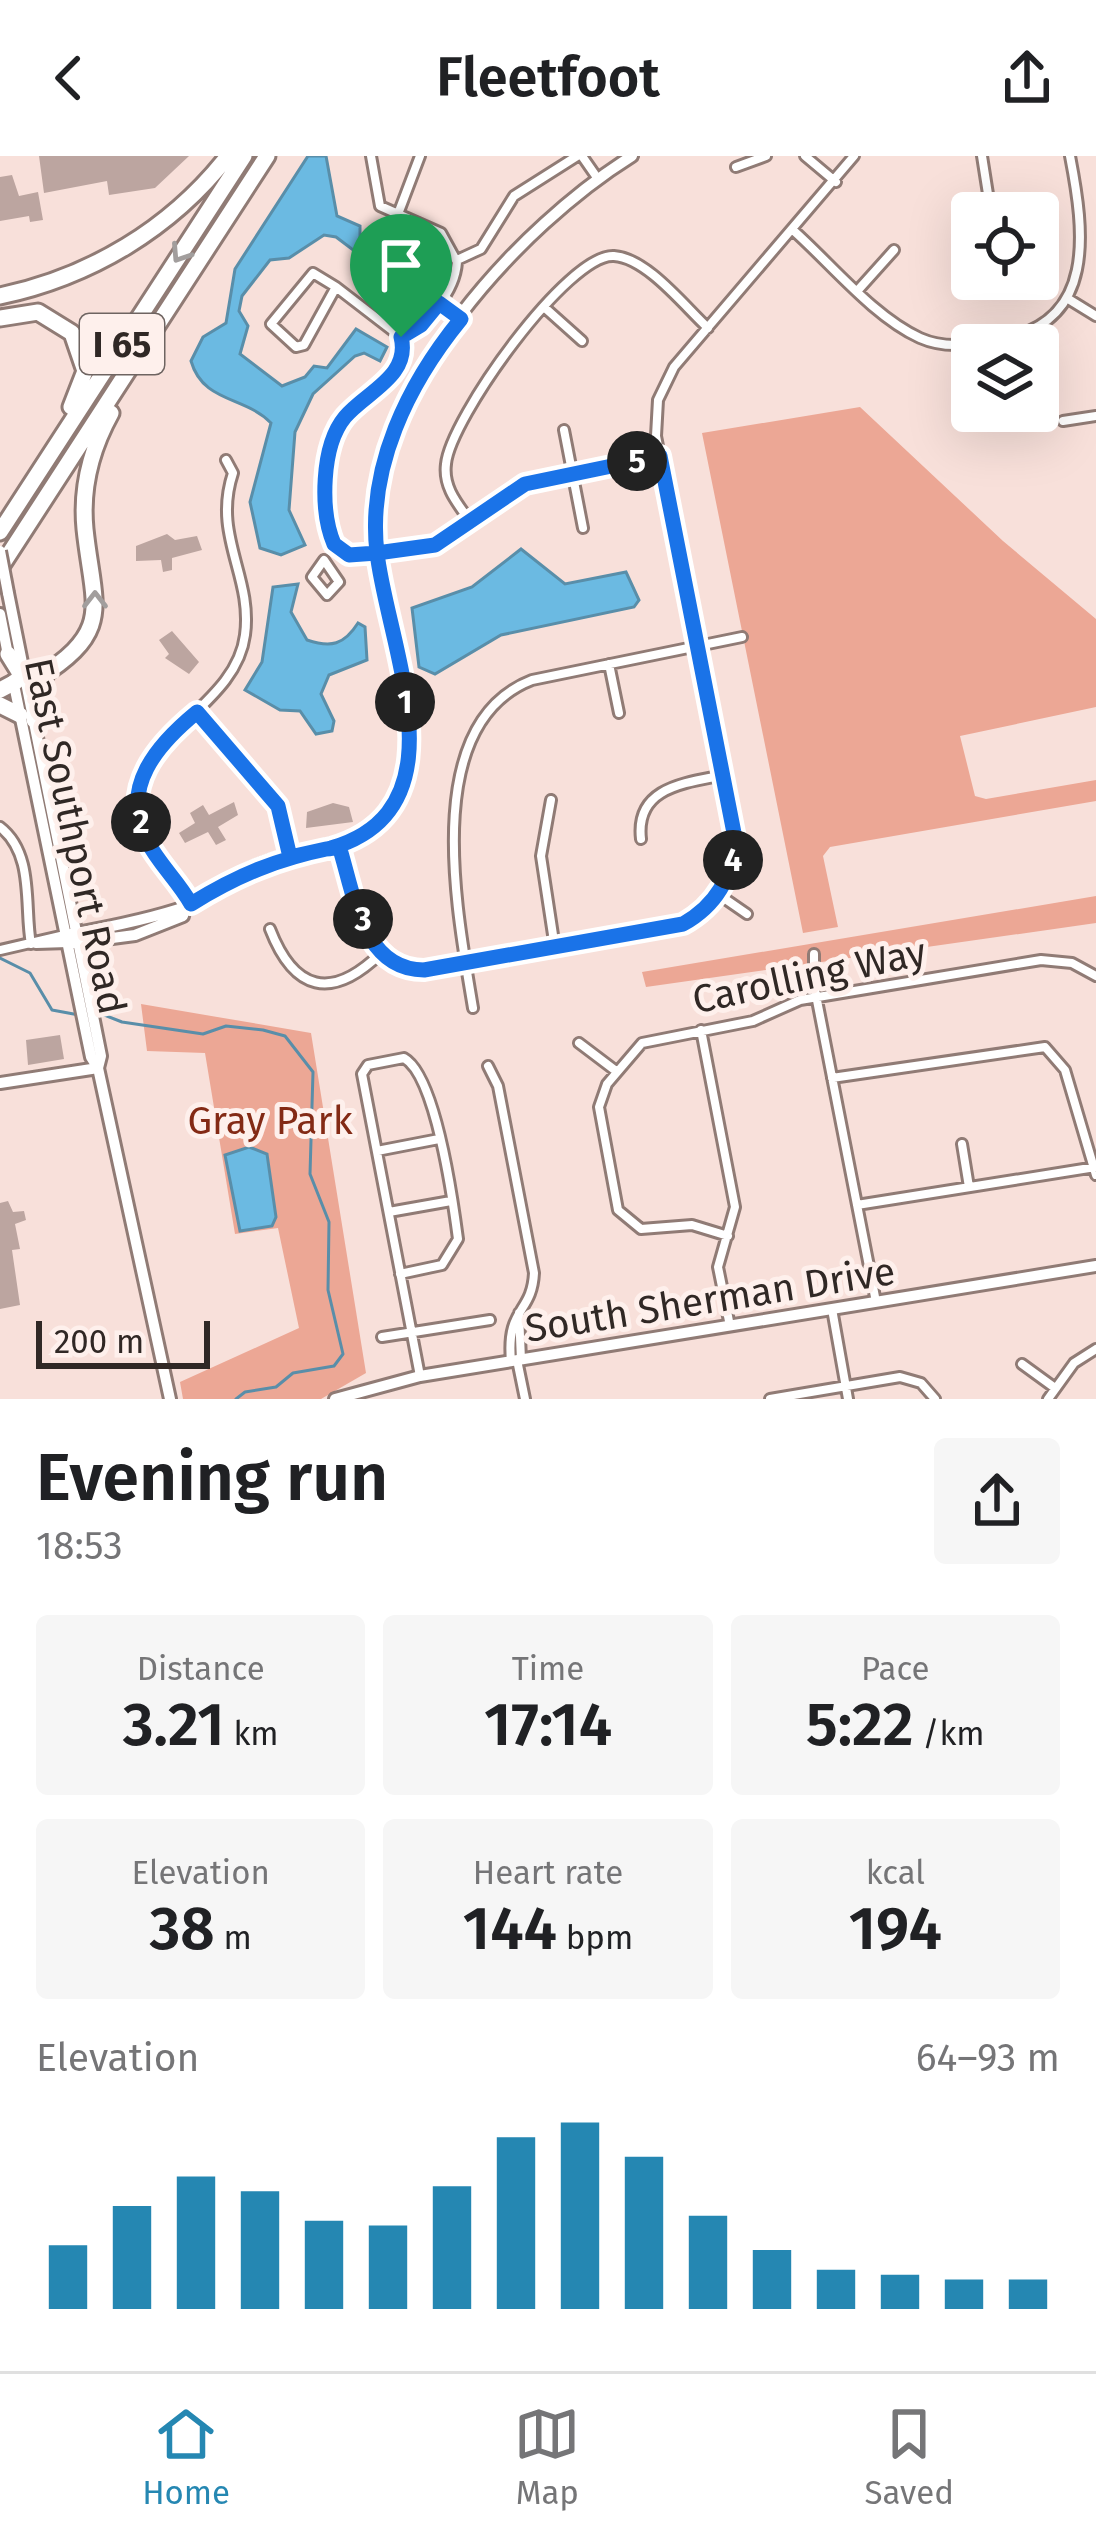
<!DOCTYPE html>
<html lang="en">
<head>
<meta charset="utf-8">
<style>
	:root { --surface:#fff; --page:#f6f6f6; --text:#202124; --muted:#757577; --line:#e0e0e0; --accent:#2587b2 }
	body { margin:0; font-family:"Fira Sans",sans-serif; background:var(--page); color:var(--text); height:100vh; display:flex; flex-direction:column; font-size:45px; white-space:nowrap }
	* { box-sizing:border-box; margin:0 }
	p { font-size:39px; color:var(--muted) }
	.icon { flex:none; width:66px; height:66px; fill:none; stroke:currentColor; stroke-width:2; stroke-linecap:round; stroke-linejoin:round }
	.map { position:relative; height:1243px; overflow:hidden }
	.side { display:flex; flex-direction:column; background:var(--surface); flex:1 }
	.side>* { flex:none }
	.tools { position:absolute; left:951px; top:36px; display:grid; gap:24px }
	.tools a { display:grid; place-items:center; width:108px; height:108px; border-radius:12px; background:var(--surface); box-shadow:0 12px 48px #0002; font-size:60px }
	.scale { position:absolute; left:36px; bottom:30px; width:174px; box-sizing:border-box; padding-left:12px; border:6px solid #302825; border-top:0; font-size:33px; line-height:42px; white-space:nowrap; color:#302825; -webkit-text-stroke:9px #fef0ec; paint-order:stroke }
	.pin { position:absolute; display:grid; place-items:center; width:102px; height:102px; color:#fff; margin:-123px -51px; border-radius:50% 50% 50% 0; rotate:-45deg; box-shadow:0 0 12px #0007 }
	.pin .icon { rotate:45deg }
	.km { position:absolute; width:60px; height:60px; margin:-30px; border-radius:50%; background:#222; color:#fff; font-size:33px; line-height:60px; text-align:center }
	.round { display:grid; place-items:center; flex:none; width:126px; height:126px; border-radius:12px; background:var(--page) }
	.head { display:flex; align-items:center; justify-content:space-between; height:204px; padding:0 36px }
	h1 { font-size:66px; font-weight:600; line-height:90px }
	.metrics { display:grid; grid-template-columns:repeat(3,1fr); gap:18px; height:204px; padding:12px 36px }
	.metrics div { display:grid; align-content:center; border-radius:12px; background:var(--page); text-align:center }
	.metrics b { font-size:60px; font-weight:600 }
	.metrics small { font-size:33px; font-weight:400 }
	.metrics p { font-size:33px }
	.chart { height:336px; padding:24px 36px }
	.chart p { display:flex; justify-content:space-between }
	.chart svg { width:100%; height:216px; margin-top:12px; stroke:var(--accent); stroke-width:6 }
	header { display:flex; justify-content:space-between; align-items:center; height:156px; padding:0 36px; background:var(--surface); font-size:54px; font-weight:600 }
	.tab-bar { display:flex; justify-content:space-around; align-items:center; height:168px; border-top:3px solid var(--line); background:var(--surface); font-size:33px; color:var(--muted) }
	.tab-bar a { display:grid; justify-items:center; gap:6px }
	.tab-bar .current { color:var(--accent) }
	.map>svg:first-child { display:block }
	.green { fill:#eca795 }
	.water { fill:#6bbae2; stroke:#598ea9; stroke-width:3 }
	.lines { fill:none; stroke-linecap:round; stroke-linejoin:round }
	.stream { stroke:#598ea9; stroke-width:3 }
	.building { fill:#bca5a0 }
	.street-casing { stroke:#907b75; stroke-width:14 }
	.secondary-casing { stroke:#907b75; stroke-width:16 }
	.highway-casing { stroke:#907b75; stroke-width:21 }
	.street { stroke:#fff; stroke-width:8 }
	.secondary { stroke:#fff; stroke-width:10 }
	.highway { stroke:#fff; stroke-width:15 }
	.secondary-bridge-casing { stroke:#907b75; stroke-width:16; stroke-linecap:butt }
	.secondary-bridge { stroke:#fff; stroke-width:10 }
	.oneway { stroke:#a29e9d }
	.route-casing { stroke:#fff; stroke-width:24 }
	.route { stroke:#1a73e8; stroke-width:15 }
	.labels { text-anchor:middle; stroke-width:10; stroke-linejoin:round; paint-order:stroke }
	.shield { fill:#fef0ec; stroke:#6e6461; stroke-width:3 }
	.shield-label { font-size:36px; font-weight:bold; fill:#302825 }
	.street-label { font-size:39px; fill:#302825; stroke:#fef0ec }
	.park-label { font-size:39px; fill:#832a15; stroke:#fef0ec }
</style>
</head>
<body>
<header><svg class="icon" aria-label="back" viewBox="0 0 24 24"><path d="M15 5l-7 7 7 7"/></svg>Fleetfoot<svg class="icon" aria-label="share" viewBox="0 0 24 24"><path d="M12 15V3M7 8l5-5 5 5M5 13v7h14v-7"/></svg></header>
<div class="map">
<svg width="1096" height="1243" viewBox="0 0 1096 1243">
	<rect width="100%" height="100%" fill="#f8e0da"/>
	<path class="green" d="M860 251 1003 385 1096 463V551L960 580 975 640 986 643 1096 624V645L830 691 823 700 838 771 803 777 702 277Z
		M1096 740V767L646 831 642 816Z
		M141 848 311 877 366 1217 321 1243H183L180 1226 299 1172 278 1072 235 1078 205 897 147 895Z"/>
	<path class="water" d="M308 0H326L337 60 360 70V86L437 121 418 143 336 81 324 79 289 102 270 104 242 140 239 155 248 170 240 198 282 230 305 221 314 210 327 212 356 173 387 191 380 205 364 197 355 200 313 238 295 276 289 354 305 389 281 399 260 392 250 346 271 267C245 240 203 247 191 205L203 181 226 167 235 113Z
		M521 393 565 428 626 416 639 444 634 451 501 479 435 518 419 511 412 452 472 431Z
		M298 428 291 456 307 484C331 492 344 489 358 467L365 471 367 504 329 519 321 538 334 565 332 575 316 578 300 555 280 554 245 534 262 506 273 431Z
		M249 991 267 998 276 1061 272 1070 240 1075 225 999Z"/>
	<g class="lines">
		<path class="stream" d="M0 802 30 817 52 854 79 859
			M94 855 122 866 203 878 226 870 263 874 285 880 313 916 310 1018 329 1066 328 1134 343 1198 334 1210 293 1217 276 1231 245 1236 236 1243"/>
	</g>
	<path class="building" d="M39 0H189L155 32 109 39 107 25 44 37Z
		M12 19 19 40 38 36 43 64 30 66 29 60 0 65V21Z
		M167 378 175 384 197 380 202 394 172 402V414L163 416 161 404 136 405V390Z
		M172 475 199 506 189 518 165 502 169 498 159 484Z
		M234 646 238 659 218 671 226 684 216 689 208 676 185 687 179 677 195 667 190 657 203 649 209 659Z
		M333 647 349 651 353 666 306 672 307 656Z
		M60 879 64 903 28 909 26 884Z
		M8 1045 13 1056 24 1055 26 1064 15 1068 20 1093 12 1094 20 1149 0 1153V1047Z"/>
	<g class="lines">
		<defs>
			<path id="street" d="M371 0 380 50 398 58 420 0
				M582 0 598 23
				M805 0 836 26
				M982 0 991 57
				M736 11 766 0
				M398 58 441 77 457 106C455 137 427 167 401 181
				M794 75C832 109 874 161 920 182 947 194 974 188 1002 183 1096 166 1085 77 1070 0
				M457 104 481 93 514 40 577 0
				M313 117 336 131 304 189 296 191 271 168Z
				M336 131 401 181
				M859 133 894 94
				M1070 144 1096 160
				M439 147 461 163
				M544 151 582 185
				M401 181C412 225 355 237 339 270 325 299 328 323 329 354 330 372 328 385 343 397L427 391 520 330 660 300
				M1063 265 1096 260
				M564 274 583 372
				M470 365C457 347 443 331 446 308 450 263 568 97 614 100 647 102 685 151 708 172
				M324 404 339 426 327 439 312 421Z
				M609 508 619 557
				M197 556 280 653 290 699
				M551 644 541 700 555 792
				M0 671C35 698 24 752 31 788
				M641 683C635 631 685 627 724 619
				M339 690C353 734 360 803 412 813L665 774C710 761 736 723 735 676L656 280 658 244 674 211 854 0
				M718 738 747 758
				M191 748C178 724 155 704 145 679 106 586 235 560 245 479 253 420 212 380 233 317L226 304
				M270 773C294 835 331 845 380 798
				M36 788 68 787
				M0 794 69 778
				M814 798V829L876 1146
				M473 852C458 760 418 568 532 524L742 481
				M701 874 735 1051 718 1111 730 1170
				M579 887 616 915
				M488 910 498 930 534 1117C532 1158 506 1151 511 1205
				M832 922 1045 891 1065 914 1096 1019
				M962 988 969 1031
				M377 995 439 983
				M857 1049 1096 1011
				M389 1056 451 1045
				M728 1080 692 1069 641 1073 618 1054 599 951 607 928 642 887 753 865 800 844 1041 804 1072 807 1096 820
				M400 1118 442 1109 458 1083C453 1045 436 920 404 902L368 909 362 918 420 1220
				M832 1153 848 1243
				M519 1157 521 1204
				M382 1181 490 1164
				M517 1204 525 1243
				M1022 1208 1055 1232
				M770 1243 900 1221 921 1227 935 1243
				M1048 1243 1074 1207 1096 1193"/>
			<path id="secondary" d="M8 437 101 900 98 912 170 1243
				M0 458 8 499
				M13 524 91 901 98 912
				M71 778C110 771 151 763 188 750 210 742 230 722 252 712 325 679 406 701 412 587 406 515 376 444 375 371 372 230 520 70 632 0
				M74 787 135 779 183 760 185 751
				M0 927 98 912
				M335 1243 420 1220 1096 1110"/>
			<path id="highway" d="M0 140C90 121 171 73 228 0
				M0 162 38 156 72 177 85 215 71 251
				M0 376 244 0
				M0 412 267 0
				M8 498 21 519 38 522C115 474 93 450 85 373 81 332 91 293 111 257
				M0 534 17 525 23 512
				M0 549 20 559
				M34 564 39 532 47 516"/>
		</defs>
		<use href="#street" class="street-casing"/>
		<use href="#secondary" class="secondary-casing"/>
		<use href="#highway" class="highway-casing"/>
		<use href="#street" class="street"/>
		<use href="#secondary" class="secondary"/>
		<use href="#highway" class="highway"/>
		<defs>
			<path id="secondary-bridge" d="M0 395 8 437"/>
		</defs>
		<use href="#secondary-bridge" class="secondary-bridge-casing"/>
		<use href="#secondary-bridge" class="secondary-bridge"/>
	</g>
	<defs><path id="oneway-chevron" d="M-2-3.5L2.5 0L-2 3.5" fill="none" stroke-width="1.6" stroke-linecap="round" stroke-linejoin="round" transform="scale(3)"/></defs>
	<g class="oneway">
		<use href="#oneway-chevron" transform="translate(180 98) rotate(123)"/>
		<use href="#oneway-chevron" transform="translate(95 444) rotate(-90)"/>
	</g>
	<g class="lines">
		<defs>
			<path id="route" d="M401 181C411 220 366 236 345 261 321 290 320 355 334 388L349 399 377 397C388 492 466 653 331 692 277 703 238 719 191 748 178 725 159 708 147 685 119 631 158 588 197 556L278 650 290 701 326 693C330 693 335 692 339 690 354 737 362 814 424 814L683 768C717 749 733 720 735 682L660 300 525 328 435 389 377 397C367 311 408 228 461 163L439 147 421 169 401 181"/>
		</defs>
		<use href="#route" class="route-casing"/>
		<use href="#route" class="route"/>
	</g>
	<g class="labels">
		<rect class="shield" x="80" y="158" width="84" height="60" rx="9"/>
		<g class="shield-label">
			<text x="122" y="201">I 65</text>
		</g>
		<g class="street-label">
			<text transform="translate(76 680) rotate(78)" y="14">East Southport Road</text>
			<text transform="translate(809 819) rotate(-12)" y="14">Carolling Way</text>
			<text transform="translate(710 1143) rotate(-9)" y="14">South Sherman Drive</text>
		</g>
		<g class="park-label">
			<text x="270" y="978">Gray Park</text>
		</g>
	</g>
</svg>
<div class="tools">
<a><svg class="icon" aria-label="locate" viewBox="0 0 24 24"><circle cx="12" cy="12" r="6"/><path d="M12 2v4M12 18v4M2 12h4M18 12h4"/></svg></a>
<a><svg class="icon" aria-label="layers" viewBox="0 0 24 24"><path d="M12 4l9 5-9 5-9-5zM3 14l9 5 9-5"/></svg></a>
</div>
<div class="scale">200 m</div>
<div class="pin" style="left:401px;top:181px;background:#1e9e55"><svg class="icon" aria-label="arrive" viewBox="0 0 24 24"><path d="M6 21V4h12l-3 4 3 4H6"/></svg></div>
<b class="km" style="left:405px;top:546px">1</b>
<b class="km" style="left:141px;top:666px">2</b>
<b class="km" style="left:363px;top:763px">3</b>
<b class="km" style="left:733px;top:704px">4</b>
<b class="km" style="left:637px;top:305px">5</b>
</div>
<section class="side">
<div class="head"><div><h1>Evening run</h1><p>18:53</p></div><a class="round"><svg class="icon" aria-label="share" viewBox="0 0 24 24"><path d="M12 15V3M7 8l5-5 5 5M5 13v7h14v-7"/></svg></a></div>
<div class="metrics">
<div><p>Distance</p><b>3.21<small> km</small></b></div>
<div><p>Time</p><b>17:14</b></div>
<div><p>Pace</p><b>5:22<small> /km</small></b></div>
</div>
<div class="metrics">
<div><p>Elevation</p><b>38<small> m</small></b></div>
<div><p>Heart rate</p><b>144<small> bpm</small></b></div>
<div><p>kcal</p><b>194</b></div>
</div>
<div class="chart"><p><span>Elevation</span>64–93 m</p>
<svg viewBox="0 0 160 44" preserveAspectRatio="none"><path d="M5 44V31M15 44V23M25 44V17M35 44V20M45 44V26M55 44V27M65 44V19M75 44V9M85 44V6M95 44V13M105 44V25M115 44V32M125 44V36M135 44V37M145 44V38M155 44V38"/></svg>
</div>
</section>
<nav class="tab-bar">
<a class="current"><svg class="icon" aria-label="home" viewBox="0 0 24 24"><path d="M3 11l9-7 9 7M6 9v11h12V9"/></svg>Home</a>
<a><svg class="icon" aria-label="map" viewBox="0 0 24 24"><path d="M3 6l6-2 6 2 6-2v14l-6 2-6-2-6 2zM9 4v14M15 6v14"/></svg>Map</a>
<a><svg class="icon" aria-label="saved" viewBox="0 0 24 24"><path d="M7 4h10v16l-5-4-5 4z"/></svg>Saved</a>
</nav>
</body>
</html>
